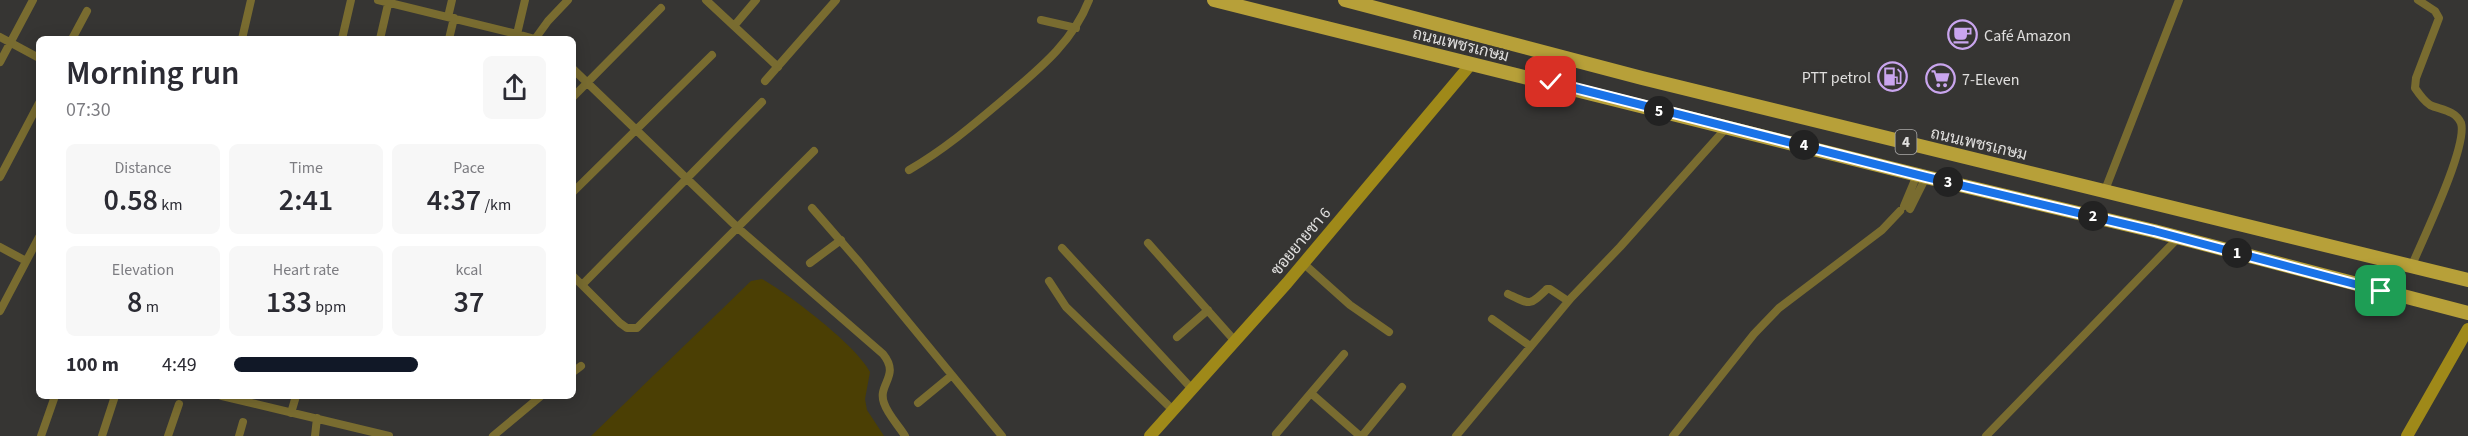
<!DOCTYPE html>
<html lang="en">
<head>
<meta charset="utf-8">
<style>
	:root { --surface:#fff; --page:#f7f7f7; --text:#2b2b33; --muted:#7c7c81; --accent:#111827 }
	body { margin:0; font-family:"Source Sans 3",Sarabun,sans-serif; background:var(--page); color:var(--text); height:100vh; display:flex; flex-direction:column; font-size:22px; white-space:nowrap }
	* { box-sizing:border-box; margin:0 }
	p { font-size:20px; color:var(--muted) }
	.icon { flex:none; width:33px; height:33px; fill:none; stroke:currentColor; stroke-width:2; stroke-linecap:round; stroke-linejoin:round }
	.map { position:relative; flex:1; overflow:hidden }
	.drawer { position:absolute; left:36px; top:36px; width:540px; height:363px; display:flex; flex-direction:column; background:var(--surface); border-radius:9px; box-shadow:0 3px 15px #0003 }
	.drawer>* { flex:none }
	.pin { position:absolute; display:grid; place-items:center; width:51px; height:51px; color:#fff; margin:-26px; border-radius:12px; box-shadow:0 3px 9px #0006 }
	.km { position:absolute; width:30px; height:30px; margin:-15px; border-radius:50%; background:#222; color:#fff; font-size:16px; line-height:30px; text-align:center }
	.round { display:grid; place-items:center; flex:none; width:63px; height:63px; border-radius:9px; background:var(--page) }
	.overview { display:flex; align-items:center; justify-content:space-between; height:102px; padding:0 30px }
	h1 { font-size:33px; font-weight:600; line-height:45px }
	.metrics { display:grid; grid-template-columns:repeat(3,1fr); gap:9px; height:102px; padding:6px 30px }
	.metrics div { display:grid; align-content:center; border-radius:9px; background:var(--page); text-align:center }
	.metrics b { font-size:30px; font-weight:600 }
	.metrics small { font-size:16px; font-weight:400 }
	.metrics p { font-size:16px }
	ul { padding:0 30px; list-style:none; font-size:20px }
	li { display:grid; grid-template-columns:96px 72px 1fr; align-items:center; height:45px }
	li i { height:15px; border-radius:8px; background:var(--accent) }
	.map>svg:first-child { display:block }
	.green { fill:#4b3f04 }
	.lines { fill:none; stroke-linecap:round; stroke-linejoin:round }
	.street { stroke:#796c30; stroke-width:8 }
	.secondary { stroke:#9f8919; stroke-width:12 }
	.primary { stroke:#b7a039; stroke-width:14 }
	.route-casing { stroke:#fff; stroke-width:12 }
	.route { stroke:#1a73e8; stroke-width:8 }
	.labels { text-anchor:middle; stroke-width:4.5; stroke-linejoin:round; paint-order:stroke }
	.shield { fill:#363533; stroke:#adacab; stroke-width:1.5 }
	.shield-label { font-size:15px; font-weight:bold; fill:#e0dfde }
	.poi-label { font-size:16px; fill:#e0dfde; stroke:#363533; text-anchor:start }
	.street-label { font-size:16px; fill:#e0dfde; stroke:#363533 }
</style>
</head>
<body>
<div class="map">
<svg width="2468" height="436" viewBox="0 0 2468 436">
	<rect width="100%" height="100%" fill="#363533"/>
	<path class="green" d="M762 279C789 294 857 346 870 372L865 399 867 410 884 436H591L751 281Z"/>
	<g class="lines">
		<path class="street" d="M378 0 517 34 525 0
			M706 0 778 67
			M448 17 452 0
			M1041 20 1076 28
			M734 26 756 0
			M0 37 39 58
			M72 39 87 11
			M242 39 251 0
			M342 39 351 0
			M380 39 389 0
			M449 39 454 18
			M516 39 517 34 535 39
			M535 39 548 21 568 0
			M0 62 33 0
			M573 69 738 228 883 354C901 376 877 384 884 403 888 415 899 426 905 436
			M765 81 836 0
			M573 97 661 8
			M909 170C945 149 973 125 1005 98 1039 69 1073 42 1089 0
			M0 177 39 103
			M2105 190 2179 0
			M573 192 712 55
			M1904 206 1917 175
			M812 208 859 262 1002 436
			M1910 209 1926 177
			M1148 243 1234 340
			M0 247 26 261
			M1062 248 1192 389
			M810 263 841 240
			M1303 263 1350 305 1389 332
			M2412 265C2423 239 2468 146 2461 123 2455 110 2441 110 2430 105 2424 101 2419 94 2415 88L2416 78 2439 18 2435 11 2418 0
			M573 276 620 323 627 328H637L814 151
			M1049 281 1066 307 1174 411
			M582 285 762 102
			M1508 294C1531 305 1529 306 1547 289H1550L1568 301
			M0 311 39 237
			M1492 319 1530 346
			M1177 337 1208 310
			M573 372 581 366
			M1312 394 1360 436
			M222 396 389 436
			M918 403 952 375
			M291 413 296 396
			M1276 434 1344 354
			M41 436 55 396
			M102 436 115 396
			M168 436 179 404
			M239 436 243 422
			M315 436 317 418
			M493 436 541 396
			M1362 436 1402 387
			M1456 436 1571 298 1620 247 1727 127
			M1673 436 1754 334 1779 308 1882 230 1900 211
			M1986 436 2179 237"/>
		<path class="secondary" d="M1150 436 1287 283 1471 64
			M2407 436 2468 329"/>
		<path class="primary" d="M1214 0 1926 177 2154 231 2468 313
			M1345 0 1642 78 2468 280"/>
	</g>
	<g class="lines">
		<defs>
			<path id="route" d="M1551 82 1926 177 2154 231 2381 291"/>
		</defs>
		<use href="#route" class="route-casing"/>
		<use href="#route" class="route"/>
	</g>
	<defs>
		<symbol id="cafe-ring" viewBox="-11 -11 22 22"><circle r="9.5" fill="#363533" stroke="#c9a5ee" stroke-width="1.5"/><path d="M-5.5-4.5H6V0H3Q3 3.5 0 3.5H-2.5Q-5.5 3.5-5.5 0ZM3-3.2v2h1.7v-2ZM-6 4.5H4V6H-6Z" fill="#c9a5ee"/></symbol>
		<symbol id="fuel-ring" viewBox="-11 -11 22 22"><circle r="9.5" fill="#363533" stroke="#c9a5ee" stroke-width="1.5"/><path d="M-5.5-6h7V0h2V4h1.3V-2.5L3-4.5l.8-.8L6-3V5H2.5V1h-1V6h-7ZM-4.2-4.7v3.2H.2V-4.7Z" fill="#c9a5ee"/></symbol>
		<symbol id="supermarket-ring" viewBox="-11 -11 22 22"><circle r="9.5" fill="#363533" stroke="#c9a5ee" stroke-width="1.5"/><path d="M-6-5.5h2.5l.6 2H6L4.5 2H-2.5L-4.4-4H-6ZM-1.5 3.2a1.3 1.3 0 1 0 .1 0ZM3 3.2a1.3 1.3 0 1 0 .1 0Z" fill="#c9a5ee"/></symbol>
	</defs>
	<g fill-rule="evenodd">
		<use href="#cafe-ring" x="1946" y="18" width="33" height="33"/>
		<use href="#fuel-ring" x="1876" y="60" width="33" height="33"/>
		<use href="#supermarket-ring" x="1924" y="62" width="33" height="33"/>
	</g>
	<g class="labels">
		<rect class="shield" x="1895.5" y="130" width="21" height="24" rx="4.5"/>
		<g class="shield-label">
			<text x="1906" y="147">4</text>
		</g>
		<g class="poi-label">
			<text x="1984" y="41">Café Amazon</text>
			<text x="1871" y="83" text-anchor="end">PTT petrol</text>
			<text x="1962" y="85">7-Eleven</text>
		</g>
		<g class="street-label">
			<text transform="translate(1461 44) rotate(14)" y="6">ถนนเพชรเกษม</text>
			<text transform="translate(1979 143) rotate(13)" y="6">ถนนเพชรเกษม</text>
			<text transform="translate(1300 241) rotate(-50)" y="6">ซอยยายชา 6</text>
		</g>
	</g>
</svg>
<div class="pin" style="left:2381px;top:291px;background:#1e9e55"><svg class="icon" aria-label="arrive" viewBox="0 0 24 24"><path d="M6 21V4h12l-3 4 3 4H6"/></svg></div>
<div class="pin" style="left:1551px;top:82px;background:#d93025"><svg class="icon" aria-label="check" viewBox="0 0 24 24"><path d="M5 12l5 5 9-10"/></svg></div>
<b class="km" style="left:2237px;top:253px">1</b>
<b class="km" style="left:2093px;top:216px">2</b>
<b class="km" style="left:1948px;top:182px">3</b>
<b class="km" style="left:1804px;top:145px">4</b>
<b class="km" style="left:1659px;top:111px">5</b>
<section class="drawer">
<div class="overview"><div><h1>Morning run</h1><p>07:30</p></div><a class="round"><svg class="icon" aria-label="share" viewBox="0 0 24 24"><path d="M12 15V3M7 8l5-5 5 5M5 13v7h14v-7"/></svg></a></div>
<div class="metrics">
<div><p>Distance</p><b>0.58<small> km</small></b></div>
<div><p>Time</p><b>2:41</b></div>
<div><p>Pace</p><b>4:37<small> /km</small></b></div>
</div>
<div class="metrics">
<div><p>Elevation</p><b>8<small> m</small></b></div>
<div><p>Heart rate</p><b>133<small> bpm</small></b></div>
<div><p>kcal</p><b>37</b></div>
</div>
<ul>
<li><b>100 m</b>4:49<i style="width:59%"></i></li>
</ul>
</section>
</div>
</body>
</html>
